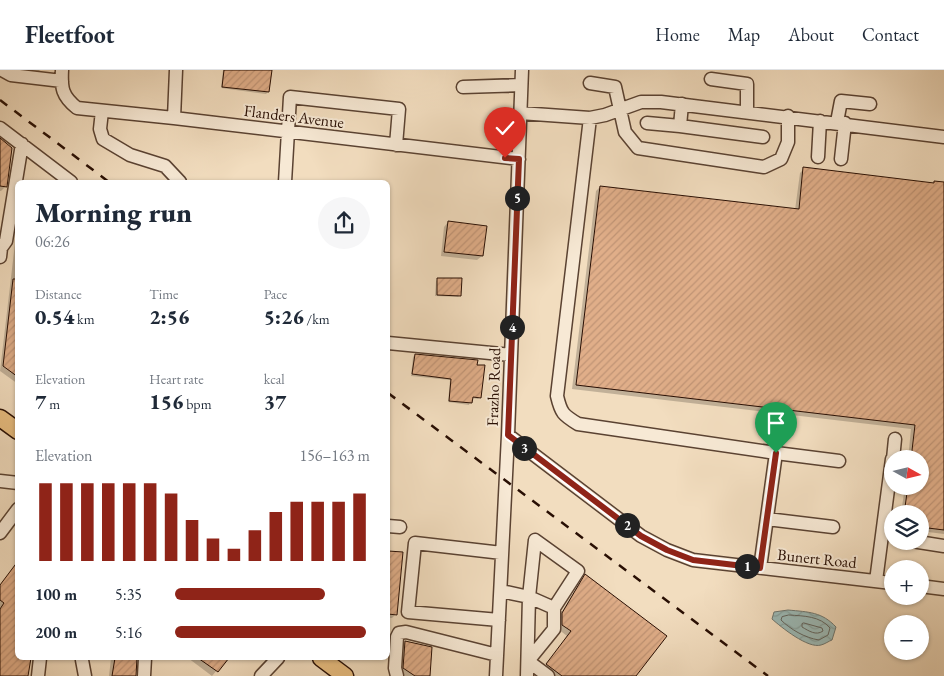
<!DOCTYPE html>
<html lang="en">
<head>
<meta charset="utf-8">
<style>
	:root { --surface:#fff; --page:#f6f6f7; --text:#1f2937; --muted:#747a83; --line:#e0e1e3; --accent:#8f2418 }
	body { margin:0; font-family:"EB Garamond",serif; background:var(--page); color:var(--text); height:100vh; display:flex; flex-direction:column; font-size:19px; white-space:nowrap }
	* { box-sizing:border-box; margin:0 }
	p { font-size:16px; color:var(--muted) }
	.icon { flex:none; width:28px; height:28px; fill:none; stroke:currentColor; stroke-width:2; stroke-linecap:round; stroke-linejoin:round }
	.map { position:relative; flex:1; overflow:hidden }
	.side { position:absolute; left:15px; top:110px; width:375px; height:480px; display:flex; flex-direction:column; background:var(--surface); border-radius:8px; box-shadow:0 1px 4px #0004 }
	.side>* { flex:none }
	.needle { width:32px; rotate:98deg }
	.fabs { position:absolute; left:884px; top:380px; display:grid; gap:10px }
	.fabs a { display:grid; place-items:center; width:45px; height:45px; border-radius:50%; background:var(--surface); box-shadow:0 1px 4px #0004; font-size:25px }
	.pin { position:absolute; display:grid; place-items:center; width:42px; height:42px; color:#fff; margin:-51px -21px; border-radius:50% 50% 50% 0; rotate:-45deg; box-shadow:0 0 5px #0007 }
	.pin .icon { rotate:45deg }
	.km { position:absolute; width:25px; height:25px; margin:-12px; border-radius:50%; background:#222; color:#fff; font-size:14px; line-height:25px; text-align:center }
	.round { display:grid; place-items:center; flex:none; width:52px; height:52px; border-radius:26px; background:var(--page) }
	.summary { display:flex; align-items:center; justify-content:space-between; height:85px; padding:0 20px }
	h1 { font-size:28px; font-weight:800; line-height:38px }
	.figures { display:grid; grid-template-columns:repeat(3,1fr); gap:8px; height:85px; padding:5px 20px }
	.figures div { display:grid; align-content:center }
	.figures b { font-size:21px; font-weight:800 }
	.figures small { font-size:14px; font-weight:400 }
	.figures p { font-size:14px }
	.chart { height:140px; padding:10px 20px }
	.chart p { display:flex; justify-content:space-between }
	.chart svg { width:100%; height:90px; margin-top:5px; stroke:var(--accent); stroke-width:6 }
	ul { padding:0 20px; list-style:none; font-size:16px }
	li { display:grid; grid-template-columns:80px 60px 1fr; align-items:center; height:38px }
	li i { height:12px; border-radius:6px; background:var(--accent) }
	header { display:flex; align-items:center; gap:30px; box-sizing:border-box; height:70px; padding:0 25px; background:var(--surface); border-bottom:1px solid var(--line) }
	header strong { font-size:24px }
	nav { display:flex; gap:28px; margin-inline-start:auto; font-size:18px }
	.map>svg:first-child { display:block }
	.water { fill:url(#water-waves); stroke:#6e7670 }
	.shadow { fill:#0003 }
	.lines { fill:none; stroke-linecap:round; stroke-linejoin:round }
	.shore { stroke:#62645e; stroke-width:1 }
	.building { fill:url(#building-hatch); stroke:#280e03 }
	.minor-casing { stroke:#5a4232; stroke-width:15 }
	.major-casing { stroke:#280e03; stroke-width:19 }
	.minor { stroke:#f7e9d5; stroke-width:12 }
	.major { stroke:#e9be80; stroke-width:16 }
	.rail { stroke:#280e03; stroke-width:2.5; stroke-dasharray:9 9; stroke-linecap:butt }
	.route-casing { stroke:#fff; stroke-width:10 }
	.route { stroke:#8f2418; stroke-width:6 }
	.labels { text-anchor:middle; stroke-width:4; stroke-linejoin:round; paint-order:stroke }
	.street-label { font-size:16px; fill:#280e03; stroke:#f7e9d5 }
</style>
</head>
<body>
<header>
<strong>Fleetfoot</strong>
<nav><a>Home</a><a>Map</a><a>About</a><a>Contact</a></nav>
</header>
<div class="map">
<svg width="944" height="606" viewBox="0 0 944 606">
	<defs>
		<pattern id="water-waves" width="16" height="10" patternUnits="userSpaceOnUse" patternTransform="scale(1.25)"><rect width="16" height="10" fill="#9cbbb8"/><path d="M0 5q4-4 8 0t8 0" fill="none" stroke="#86a09d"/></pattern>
		<pattern id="building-hatch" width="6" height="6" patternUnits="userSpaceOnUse" patternTransform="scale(1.25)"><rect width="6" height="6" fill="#e0ae89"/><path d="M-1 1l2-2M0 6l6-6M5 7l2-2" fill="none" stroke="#c09475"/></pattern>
	</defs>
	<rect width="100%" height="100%" fill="#f2ddbf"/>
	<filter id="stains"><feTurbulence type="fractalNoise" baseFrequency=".004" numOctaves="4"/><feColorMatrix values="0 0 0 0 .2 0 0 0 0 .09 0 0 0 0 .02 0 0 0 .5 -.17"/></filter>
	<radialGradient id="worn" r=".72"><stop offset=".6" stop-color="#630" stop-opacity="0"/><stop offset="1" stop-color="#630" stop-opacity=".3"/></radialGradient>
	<path class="water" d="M788 540C809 542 822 542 836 557L832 570C829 571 825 574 821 575 808 579 781 557 772 549L774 542Z"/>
	<path class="shadow" d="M24 0H40L37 3 24 1Z
		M223 0H270L268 22 266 24 221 18Z
		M0 69 5 117 1 121H0Z
		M804 99 944 114V464L920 461V444H901L905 416H920V389H908L911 359 572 319 596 121 600 117 795 140 800 103Z
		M18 148V314L0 301Z
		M448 152 482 186 477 190 441 186 444 157Z
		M438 209 460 225 458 227 435 226 436 211Z
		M415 285 480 327 478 329 471 328 469 335 448 332 450 310 411 306 413 287Z
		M388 482 402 483 396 544 392 548H388Z
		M18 492V588H29L27 606H0V515Z
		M585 506 635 606H553L543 599 567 566 558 559V548L581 510Z
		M405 572 429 606H405L400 603 401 576Z
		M111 588H137L135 606H109Z
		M188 588H227L212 606Z"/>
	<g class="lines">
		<path class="shore" d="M789 545C804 546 820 546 830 558L828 565 819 570C805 568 790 559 781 550L782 547Z
			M804 553 822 558 823 561C816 566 809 561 802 557V554Z"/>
	</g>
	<path class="building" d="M224 0H272L269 22 222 17Z
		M0 68 12 78 7 117 0 116Z
		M803 97 934 113V111L944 112V460L920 457V444H904L908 416H920V389H911L915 355 576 315 600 116 799 139Z
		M448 151 487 156 483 186 444 182Z
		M437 208H462L461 226 437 225Z
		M13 209H18V307L3 296Z
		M415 284 478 290 477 295H485L481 328 473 327 472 333 449 331 451 309 412 304Z
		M388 481 403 482 397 545 388 544Z
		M18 491V588H31L28 606H0V539L4 533 0 530V515Z
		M585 504 667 566 636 606H562L546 594 571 561 562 555V543Z
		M405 571 432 577 430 606H415L403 598Z
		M115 588H137L136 606H112Z
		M198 588H229L218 602Z"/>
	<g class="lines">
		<defs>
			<path id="minor" d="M2 0 11 5 62 11
				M62 0C61 18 62 26 77 38L174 48 519 89
				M711 9 747 14V42
				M590 13 615 17 625 62 638 78 764 97 781 89 788 72V46
				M463 17 521 15
				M102 41 100 59 103 69 130 85 165 96 180 112
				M520 43 590 48 605 45 641 32H661L944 67
				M174 48 176 0
				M590 48 557 326C561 343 563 345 578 354L776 383 760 498
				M837 52 841 31 870 34
				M647 53 680 56 682 34
				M680 56 763 67
				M0 58 71 112
				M818 87 820 51
				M841 89 845 53
				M285 112 290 27 399 39 396 75
				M0 187 1 178 6 171 22 74
				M388 273 511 285
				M508 365 641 466 667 480 693 490 892 513
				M776 383 839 391
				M893 389 895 369
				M0 411 18 413
				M767 449 833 457
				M388 456 400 457
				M0 463 18 439
				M535 470 578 501 554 538 529 527Z
				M912 471 944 476
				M876 511 892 389
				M920 516 944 519
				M501 521 529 527 527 606
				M499 550 408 542 415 473 502 483
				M82 590 85 606
				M38 606 40 588
				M144 606 145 588
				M261 606 278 588
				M397 606 395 598 397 567 399 563 406 562 497 585
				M496 606 508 365 522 0
				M548 606 528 591 554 559V538"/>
			<path id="major" d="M0 348 18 361
				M321 588 345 606"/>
		</defs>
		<use href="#minor" class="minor-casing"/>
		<use href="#major" class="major-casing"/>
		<use href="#minor" class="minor"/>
		<use href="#major" class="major"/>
		<path class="rail" d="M0 30 109 112
			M388 323 768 606"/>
	</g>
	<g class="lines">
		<defs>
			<path id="route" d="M505 88 519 89 508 365 641 466 667 480 693 490 760 498 776 383"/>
		</defs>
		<use href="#route" class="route-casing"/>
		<use href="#route" class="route"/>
	</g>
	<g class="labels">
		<g class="street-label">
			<text transform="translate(294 46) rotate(7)" y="6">Flanders Avenue</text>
			<text transform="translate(493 317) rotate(-88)" y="6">Frazho Road</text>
			<text transform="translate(817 488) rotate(6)" y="6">Bunert Road</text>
		</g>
	</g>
	<rect width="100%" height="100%" filter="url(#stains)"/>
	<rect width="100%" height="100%" fill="url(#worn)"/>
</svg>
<div class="fabs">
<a><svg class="needle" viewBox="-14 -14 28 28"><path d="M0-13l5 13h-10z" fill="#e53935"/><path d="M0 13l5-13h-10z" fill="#747a83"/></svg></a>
<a><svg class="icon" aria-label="layers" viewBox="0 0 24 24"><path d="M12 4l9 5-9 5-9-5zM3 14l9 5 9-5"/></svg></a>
<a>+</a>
<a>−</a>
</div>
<div class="pin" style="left:776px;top:383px;background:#1e9e55"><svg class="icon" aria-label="arrive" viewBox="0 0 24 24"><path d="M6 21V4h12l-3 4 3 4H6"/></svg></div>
<div class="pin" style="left:505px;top:88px;background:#d93025"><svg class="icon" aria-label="check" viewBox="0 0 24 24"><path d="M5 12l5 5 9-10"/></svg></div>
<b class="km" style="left:747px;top:496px">1</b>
<b class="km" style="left:627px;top:455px">2</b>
<b class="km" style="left:524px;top:378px">3</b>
<b class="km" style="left:512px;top:257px">4</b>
<b class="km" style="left:517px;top:128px">5</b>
<section class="side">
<div class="summary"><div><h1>Morning run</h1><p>06:26</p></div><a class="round"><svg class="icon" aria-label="share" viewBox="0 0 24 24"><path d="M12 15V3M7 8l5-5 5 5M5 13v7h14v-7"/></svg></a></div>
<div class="figures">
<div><p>Distance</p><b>0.54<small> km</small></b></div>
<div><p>Time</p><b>2:56</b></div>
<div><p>Pace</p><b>5:26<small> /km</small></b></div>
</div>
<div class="figures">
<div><p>Elevation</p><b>7<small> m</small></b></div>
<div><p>Heart rate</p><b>156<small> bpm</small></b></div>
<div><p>kcal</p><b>37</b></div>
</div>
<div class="chart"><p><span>Elevation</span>156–163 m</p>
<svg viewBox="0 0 160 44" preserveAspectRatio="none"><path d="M5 44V6M15 44V6M25 44V6M35 44V6M45 44V6M55 44V6M65 44V11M75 44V24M85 44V33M95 44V38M105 44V29M115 44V20M125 44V15M135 44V15M145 44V15M155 44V11"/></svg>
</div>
<ul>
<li><b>100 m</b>5:35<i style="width:77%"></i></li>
<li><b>200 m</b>5:16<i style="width:98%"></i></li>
</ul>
</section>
</div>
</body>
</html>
